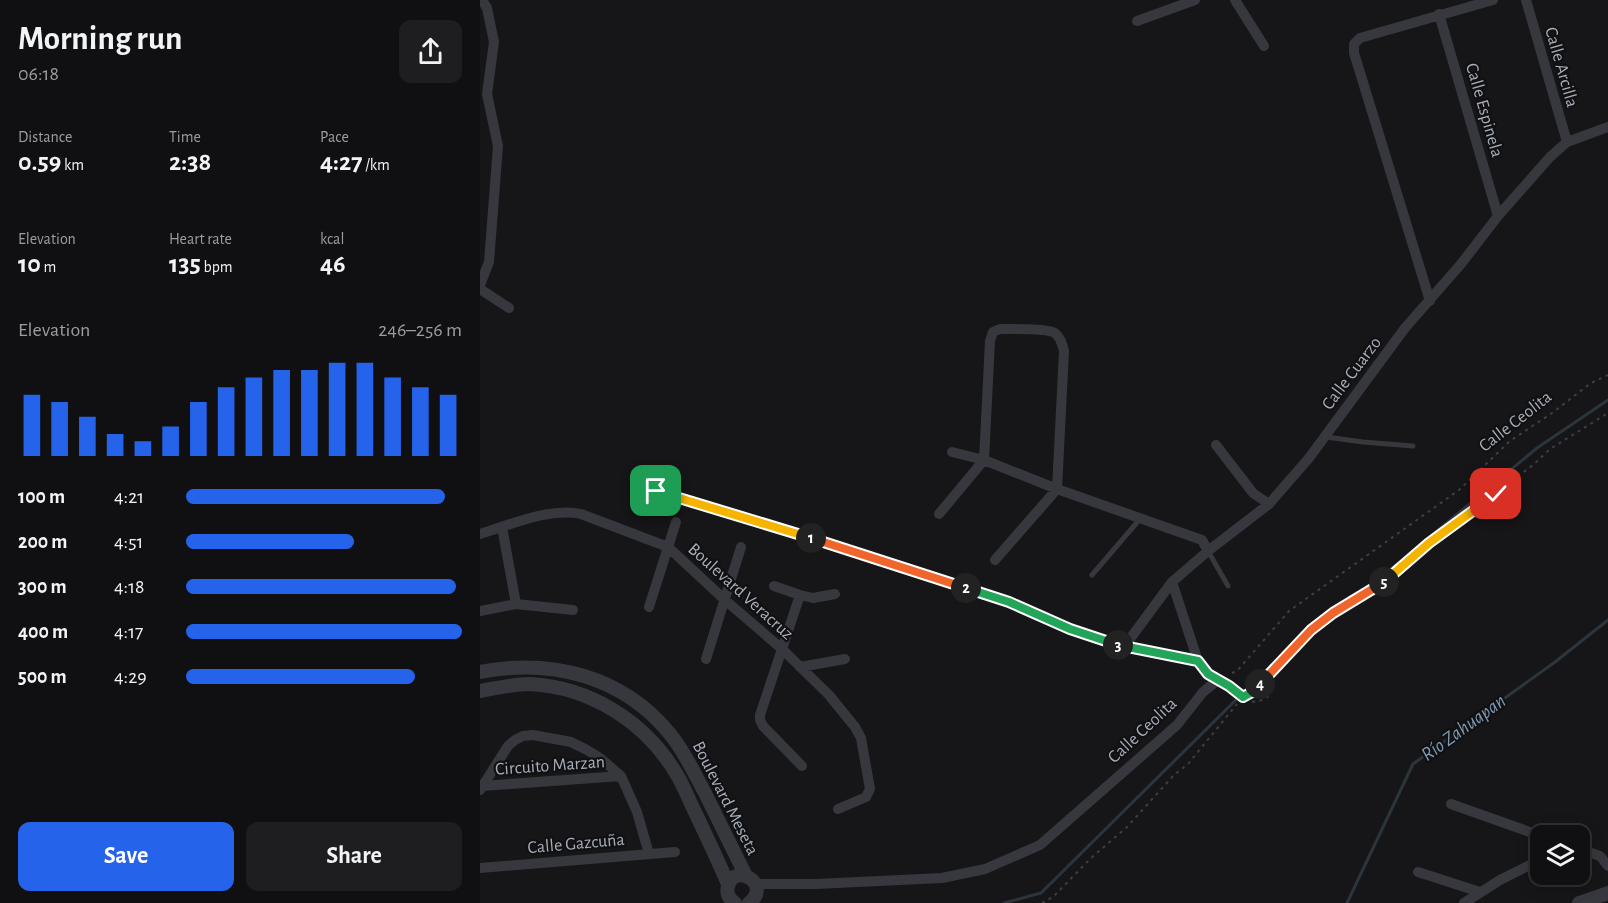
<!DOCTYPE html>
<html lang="en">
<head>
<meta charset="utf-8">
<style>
	:root { --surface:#101012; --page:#1e1e20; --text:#f1f3f6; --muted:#9c9d9f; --line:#303032; --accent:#2563eb }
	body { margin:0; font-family:"Alegreya Sans",sans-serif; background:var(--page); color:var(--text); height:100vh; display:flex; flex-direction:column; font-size:22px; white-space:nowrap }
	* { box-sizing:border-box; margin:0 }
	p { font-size:20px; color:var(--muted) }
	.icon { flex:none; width:33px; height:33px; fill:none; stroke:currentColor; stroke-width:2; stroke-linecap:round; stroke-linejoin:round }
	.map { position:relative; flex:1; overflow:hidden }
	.sheet { display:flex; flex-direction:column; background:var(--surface); width:480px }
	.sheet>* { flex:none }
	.fabs { position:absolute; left:1050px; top:825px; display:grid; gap:12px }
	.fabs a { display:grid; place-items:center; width:60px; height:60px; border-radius:12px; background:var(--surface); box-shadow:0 3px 15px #0003,0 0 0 2px var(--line); font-size:30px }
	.pin { position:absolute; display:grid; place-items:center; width:51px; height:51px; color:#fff; margin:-26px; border-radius:12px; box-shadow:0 3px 9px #0006 }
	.km { position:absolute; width:30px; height:30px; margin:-15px; border-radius:50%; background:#222; color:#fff; font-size:16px; line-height:30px; text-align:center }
	.round { display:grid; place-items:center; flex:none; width:63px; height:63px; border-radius:12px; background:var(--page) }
	.headline { display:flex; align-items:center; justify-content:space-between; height:102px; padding:0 18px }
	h1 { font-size:33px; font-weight:700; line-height:45px }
	.figures { display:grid; grid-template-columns:repeat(3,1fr); gap:9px; height:102px; padding:6px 18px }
	.figures div { display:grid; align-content:center }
	.figures b { font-size:26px; font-weight:700 }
	.figures small { font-size:16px; font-weight:400 }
	.figures p { font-size:16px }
	.chart { height:168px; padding:12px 18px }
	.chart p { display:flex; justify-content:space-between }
	.chart svg { width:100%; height:108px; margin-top:6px; stroke:var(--accent); stroke-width:6 }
	.cta { display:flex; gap:12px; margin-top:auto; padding:12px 18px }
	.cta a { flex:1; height:69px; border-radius:12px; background:var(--accent); color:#fff; font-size:24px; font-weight:700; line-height:69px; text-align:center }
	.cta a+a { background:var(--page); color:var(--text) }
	ul { padding:0 18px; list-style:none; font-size:20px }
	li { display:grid; grid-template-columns:96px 72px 1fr; align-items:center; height:45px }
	li i { height:15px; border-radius:8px; background:var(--accent) }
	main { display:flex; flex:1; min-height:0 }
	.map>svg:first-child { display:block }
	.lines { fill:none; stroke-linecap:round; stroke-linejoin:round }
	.stream { stroke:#2c353c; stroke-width:3 }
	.path { stroke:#3d3f44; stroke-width:2; stroke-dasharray:3 4.5; stroke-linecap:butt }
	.service { stroke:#37383d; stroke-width:5 }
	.minor { stroke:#37383d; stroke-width:10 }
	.tertiary { stroke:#37383d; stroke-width:14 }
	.split-1-casing { stroke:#fff; stroke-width:12 }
	.split-2-casing { stroke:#fff; stroke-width:12 }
	.split-3-casing { stroke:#fff; stroke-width:12 }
	.split-4-casing { stroke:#fff; stroke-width:12 }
	.split-5-casing { stroke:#fff; stroke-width:12 }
	.split-6-casing { stroke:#fff; stroke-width:12 }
	.split-1 { stroke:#f5b400; stroke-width:8 }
	.split-2 { stroke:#f0652b; stroke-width:8 }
	.split-3 { stroke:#22a559; stroke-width:8 }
	.split-4 { stroke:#22a559; stroke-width:8 }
	.split-5 { stroke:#f0652b; stroke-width:8 }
	.split-6 { stroke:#f5b400; stroke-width:8 }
	.labels { text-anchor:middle; stroke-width:4.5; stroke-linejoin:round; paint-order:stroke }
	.street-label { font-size:18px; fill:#a8adb8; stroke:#111113 }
	.water-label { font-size:20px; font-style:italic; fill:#7f9bb3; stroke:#111113 }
</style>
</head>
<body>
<main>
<section class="sheet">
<div class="headline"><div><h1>Morning run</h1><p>06:18</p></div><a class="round"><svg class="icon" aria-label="share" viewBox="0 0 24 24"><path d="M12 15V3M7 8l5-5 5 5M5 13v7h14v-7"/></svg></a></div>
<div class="figures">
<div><p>Distance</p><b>0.59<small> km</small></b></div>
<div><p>Time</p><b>2:38</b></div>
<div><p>Pace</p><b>4:27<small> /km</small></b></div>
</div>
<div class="figures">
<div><p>Elevation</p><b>10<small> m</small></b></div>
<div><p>Heart rate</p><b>135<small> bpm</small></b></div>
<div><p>kcal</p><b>46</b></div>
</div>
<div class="chart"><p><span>Elevation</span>246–256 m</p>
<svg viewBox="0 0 160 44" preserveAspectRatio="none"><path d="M5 44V19M15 44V22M25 44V28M35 44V35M45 44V38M55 44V32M65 44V22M75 44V16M85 44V12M95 44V9M105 44V9M115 44V6M125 44V6M135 44V12M145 44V16M155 44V19"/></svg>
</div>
<ul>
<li><b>100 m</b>4:21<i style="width:94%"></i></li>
<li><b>200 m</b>4:51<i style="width:61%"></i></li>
<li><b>300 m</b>4:18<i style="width:98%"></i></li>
<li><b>400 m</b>4:17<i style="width:100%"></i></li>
<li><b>500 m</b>4:29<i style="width:83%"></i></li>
</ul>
<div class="cta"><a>Save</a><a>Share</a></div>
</section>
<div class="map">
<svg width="1128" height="903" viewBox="0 0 1128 903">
	<rect width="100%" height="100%" fill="#161618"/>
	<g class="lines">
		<path class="stream" d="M524 903 561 893 772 684 1057 448 1128 400
			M867 903 933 764 1075 662 1128 620"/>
		<path class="path" d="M752 673 757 671 809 611 979 490 1030 441 1072 413 1111 383 1128 375
			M771 693 794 671 831 630 853 613 901 584 949 543 1053 465 1070 449 1128 413
			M772 702C793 700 794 690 794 671
			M562 903 573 897 610 859 647 827 694 775 708 764 757 704"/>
		<path class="service" d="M846 437 883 442 933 446
			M728 551 748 586
			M612 575 660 519"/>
		<path class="minor" d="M755 0 784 46
			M1046 0 1087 142
			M959 14 1018 216
			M657 21 715 0
			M0 285 9 262 18 146 7 94 14 42 7 8 2 0
			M0 289 29 308
			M950 301 874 53V44L880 38 1013 0
			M736 445 773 493 789 504
			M472 452 504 460 577 489 722 540 728 551
			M155 481 176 491 347 543 529 602 590 629 644 647 718 661
			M459 514 504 460 510 341 513 332 520 329C532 329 567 328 575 333 581 338 582 344 584 351L577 489 515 560
			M22 527 36 604
			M0 534C29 525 71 507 101 514L188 547 245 600 302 649 349 695 375 727 381 738 390 789 386 797 358 809
			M692 582 718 661 728 673 749 685 763 697
			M294 586 320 595
			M169 607 196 522
			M0 611 36 604 93 610
			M644 647 692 582 728 551 789 504 829 458 925 328 981 264 1018 216 1070 157 1087 142 1128 127
			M226 659 261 547
			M320 667 365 659
			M322 766 283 726 280 720V715L320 595 333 598 355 594
			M2 786 141 776
			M0 790 28 746 35 740 43 736 53 735 91 742 107 750 120 758 141 776 157 812 169 854
			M971 804 1061 836
			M1100 849 1120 856 1128 866
			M0 868 195 852
			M938 872 1000 892
			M276 884H336L462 878 505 869 560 845 697 725 723 692 738 680
			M984 903 1020 880 1060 860"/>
		<path class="tertiary" d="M0 672C71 658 143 676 190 734 205 752 214 773 225 793 239 821 252 848 266 876
			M0 691C16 688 33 684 50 684 111 687 167 723 197 775 203 785 208 797 213 808 225 833 237 858 248 884
			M255 903C249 899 246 894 248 886 255 861 293 885 269 903
			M1099 903 1128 893"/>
	</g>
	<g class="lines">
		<defs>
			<path id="split-1" d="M176 491 331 538"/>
			<path id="split-2" d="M331 538 486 588"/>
			<path id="split-3" d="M486 588 529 602 590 629 638 645"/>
			<path id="split-4" d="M638 645 718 661 728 674 749 686 763 697 772 692 780 684"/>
			<path id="split-5" d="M780 684 831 630 853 613 904 582"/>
			<path id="split-6" d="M904 582 949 543 1016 494"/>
		</defs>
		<use href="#split-1" class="split-1-casing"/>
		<use href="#split-2" class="split-2-casing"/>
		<use href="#split-3" class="split-3-casing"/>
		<use href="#split-4" class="split-4-casing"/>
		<use href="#split-5" class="split-5-casing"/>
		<use href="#split-6" class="split-6-casing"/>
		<use href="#split-1" class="split-1"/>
		<use href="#split-2" class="split-2"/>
		<use href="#split-3" class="split-3"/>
		<use href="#split-4" class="split-4"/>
		<use href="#split-5" class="split-5"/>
		<use href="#split-6" class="split-6"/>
	</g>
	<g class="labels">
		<g class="street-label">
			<text transform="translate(1082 67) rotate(74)" y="6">Calle Arcilla</text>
			<text transform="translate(1005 110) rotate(74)" y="6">Calle Espinela</text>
			<text transform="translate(871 373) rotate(-53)" y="6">Calle Cuarzo</text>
			<text transform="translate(1035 421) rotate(-38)" y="6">Calle Ceolita</text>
			<text transform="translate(261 591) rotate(42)" y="6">Boulevard Veracruz</text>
			<text transform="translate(662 730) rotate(-43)" y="6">Calle Ceolita</text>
			<text transform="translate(70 765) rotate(-4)" y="6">Circuito Marzan</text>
			<text transform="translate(246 798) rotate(63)" y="6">Boulevard Meseta</text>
			<text transform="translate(96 843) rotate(-5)" y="6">Calle Gazcuña</text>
		</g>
		<g class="water-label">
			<text transform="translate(983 727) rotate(-36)" y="7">Río Zahuapan</text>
		</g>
	</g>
</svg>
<div class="fabs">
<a><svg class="icon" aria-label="layers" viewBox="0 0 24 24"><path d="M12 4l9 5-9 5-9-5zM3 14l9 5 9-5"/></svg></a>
</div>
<div class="pin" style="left:176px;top:491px;background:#1e9e55"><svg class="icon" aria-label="arrive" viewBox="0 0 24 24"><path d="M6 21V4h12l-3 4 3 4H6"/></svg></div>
<div class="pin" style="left:1016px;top:494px;background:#d93025"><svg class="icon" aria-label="check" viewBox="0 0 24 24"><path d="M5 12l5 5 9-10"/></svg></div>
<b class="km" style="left:331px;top:538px">1</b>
<b class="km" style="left:486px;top:588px">2</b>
<b class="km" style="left:638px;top:645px">3</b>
<b class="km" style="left:780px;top:684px">4</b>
<b class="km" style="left:904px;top:582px">5</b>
</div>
</main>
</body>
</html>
